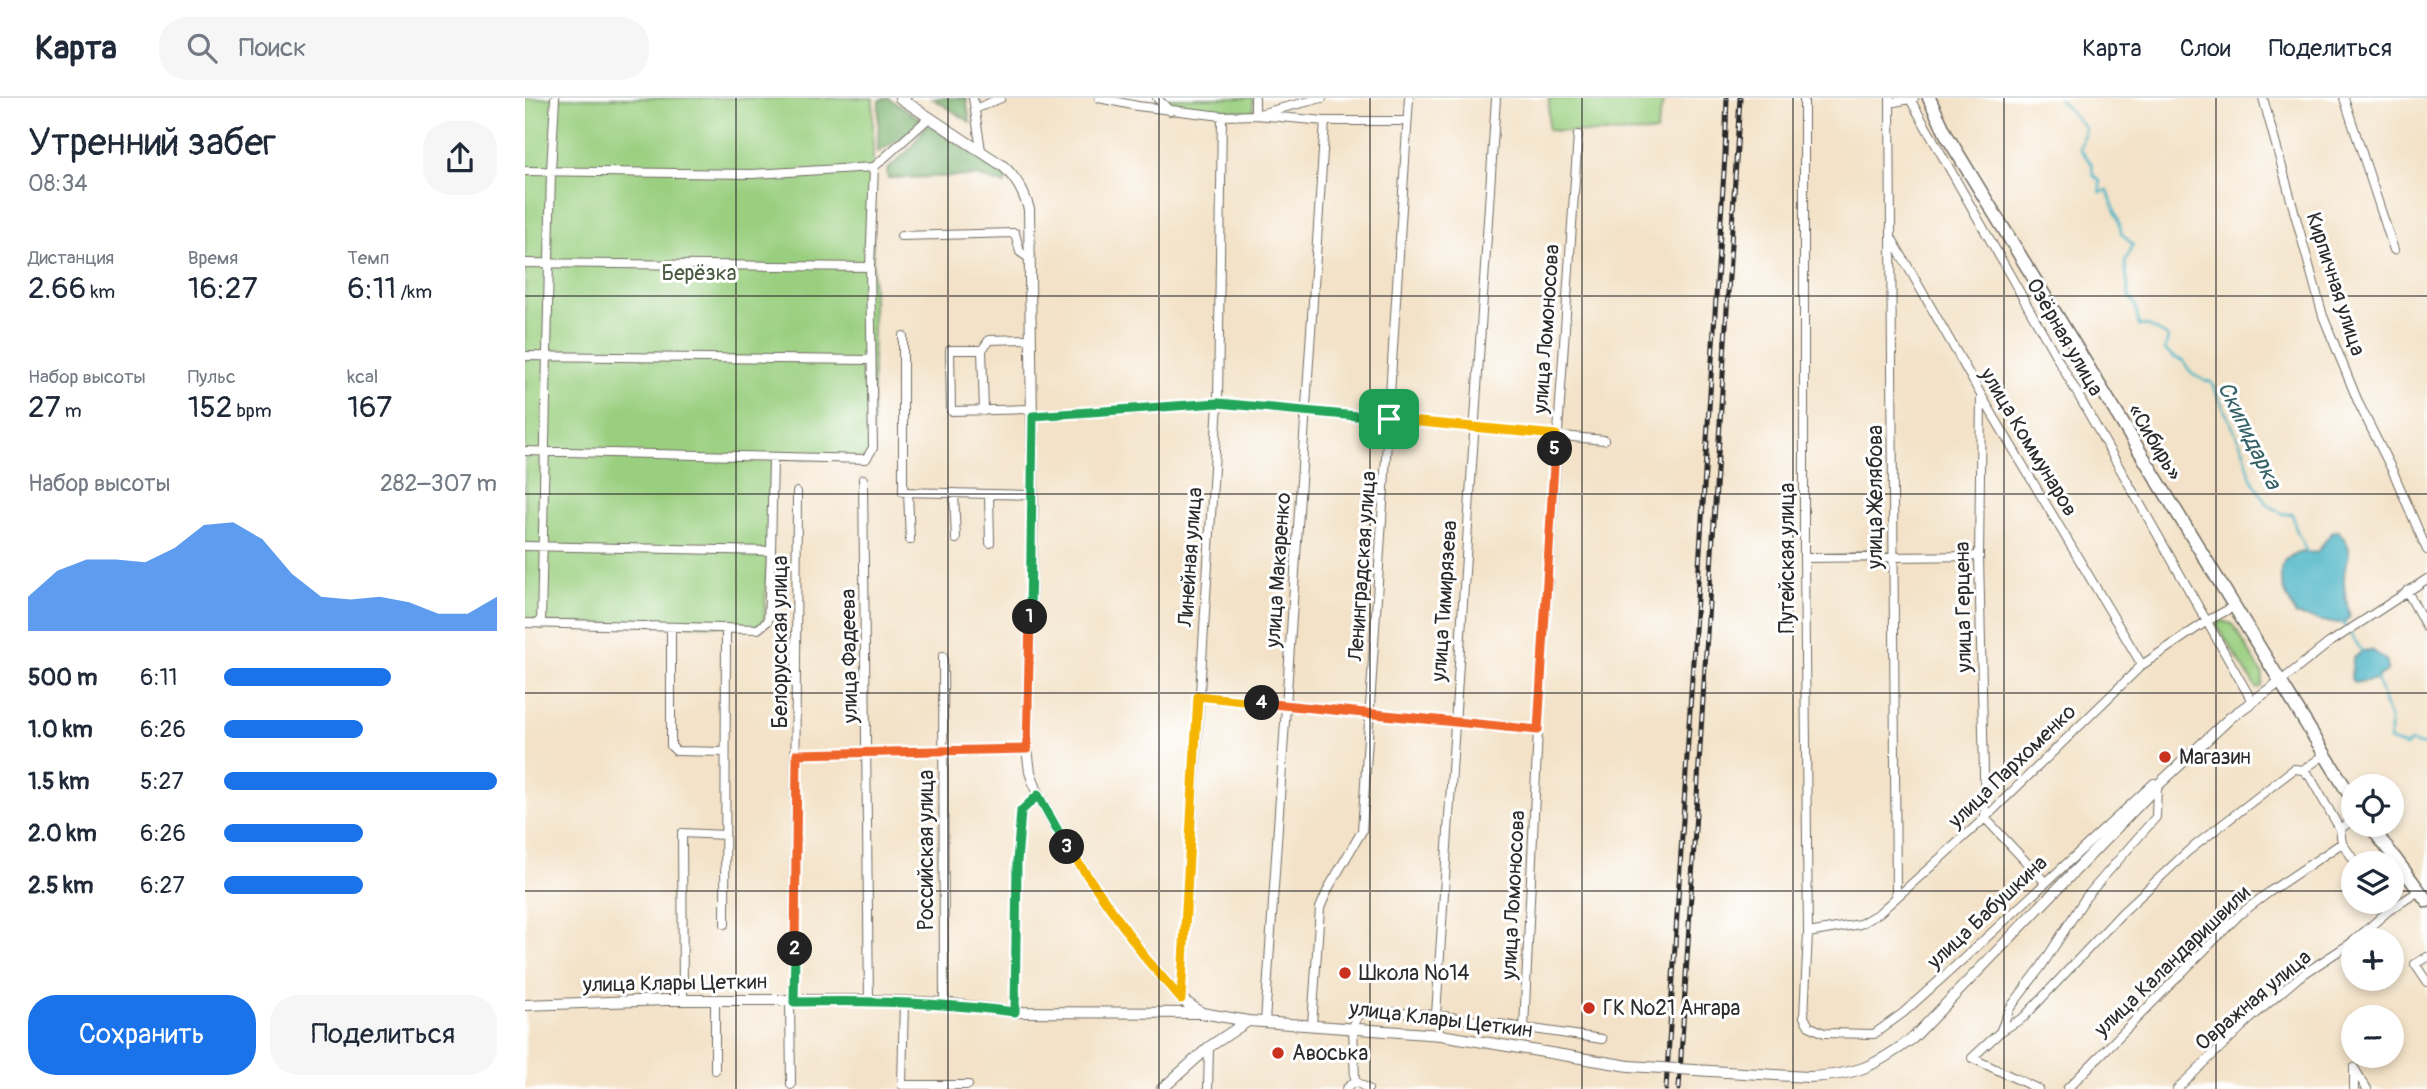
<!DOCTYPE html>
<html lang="ru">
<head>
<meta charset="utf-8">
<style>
	:root { --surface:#fff; --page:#f6f6f7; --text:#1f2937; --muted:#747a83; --line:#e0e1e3; --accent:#1a73e8 }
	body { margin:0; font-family:Pangolin,sans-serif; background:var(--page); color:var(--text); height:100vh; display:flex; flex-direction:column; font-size:26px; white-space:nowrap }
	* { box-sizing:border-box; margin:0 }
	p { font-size:23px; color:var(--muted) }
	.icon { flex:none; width:38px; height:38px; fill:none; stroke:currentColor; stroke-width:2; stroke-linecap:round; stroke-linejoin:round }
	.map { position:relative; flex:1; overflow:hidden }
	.drawer { display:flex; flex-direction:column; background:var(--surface); width:525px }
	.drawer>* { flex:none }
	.fabs { position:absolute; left:1816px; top:676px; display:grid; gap:14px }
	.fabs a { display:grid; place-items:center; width:63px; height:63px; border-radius:50%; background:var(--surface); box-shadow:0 4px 10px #0003; font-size:35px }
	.pin { position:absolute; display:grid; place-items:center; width:60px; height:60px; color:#fff; margin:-30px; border-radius:14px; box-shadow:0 4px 10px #0006 }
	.km { position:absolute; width:35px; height:35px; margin:-18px; border-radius:50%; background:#222; color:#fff; font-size:19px; line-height:35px; text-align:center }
	.round { display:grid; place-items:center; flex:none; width:74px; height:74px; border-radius:28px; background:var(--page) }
	.summary { display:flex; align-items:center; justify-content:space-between; height:119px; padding:0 28px }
	h1 { font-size:38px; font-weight:600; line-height:52px }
	.figures { display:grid; grid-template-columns:repeat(3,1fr); gap:10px; height:119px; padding:7px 28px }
	.figures div { display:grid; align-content:center }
	.figures b { font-size:30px; font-weight:600 }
	.figures small { font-size:19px; font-weight:400 }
	.figures p { font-size:19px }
	.chart { height:196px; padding:14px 28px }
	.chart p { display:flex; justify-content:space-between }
	.chart svg { width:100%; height:126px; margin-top:7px; fill:var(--accent); opacity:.7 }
	.action { display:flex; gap:14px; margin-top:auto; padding:14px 28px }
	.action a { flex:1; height:80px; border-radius:28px; background:var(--accent); color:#fff; font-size:28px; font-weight:600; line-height:80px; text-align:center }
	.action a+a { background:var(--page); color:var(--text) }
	ul { padding:0 28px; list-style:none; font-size:23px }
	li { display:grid; grid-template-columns:112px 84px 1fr; align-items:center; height:52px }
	li i { height:18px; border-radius:9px; background:var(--accent) }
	header { display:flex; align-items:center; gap:42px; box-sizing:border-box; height:98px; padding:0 35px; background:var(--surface); border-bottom:2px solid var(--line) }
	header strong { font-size:33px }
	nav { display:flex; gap:38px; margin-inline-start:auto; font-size:24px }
	.search { width:490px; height:63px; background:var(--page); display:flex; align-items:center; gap:18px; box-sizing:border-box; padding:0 24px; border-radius:28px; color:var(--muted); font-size:26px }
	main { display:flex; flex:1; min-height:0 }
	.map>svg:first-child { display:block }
	.green { fill:#9acf7f; stroke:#627d55; stroke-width:2 }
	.forest { fill:#7bb26e; stroke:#536e4c; stroke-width:2 }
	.water { fill:#48b4c4; stroke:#3a7078; stroke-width:2 }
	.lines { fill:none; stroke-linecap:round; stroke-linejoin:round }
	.stream { stroke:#48b4c4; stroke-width:2.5 }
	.minor-casing { stroke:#716b62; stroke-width:10 }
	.tertiary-casing { stroke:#716b62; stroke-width:12 }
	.primary-casing { stroke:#716b62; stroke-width:15 }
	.minor { stroke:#fff; stroke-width:8 }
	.tertiary { stroke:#fff; stroke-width:10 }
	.primary { stroke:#fff; stroke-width:12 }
	.rail-casing { stroke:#2b2b2b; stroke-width:5 }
	.rail { stroke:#fff; stroke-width:2.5; stroke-dasharray:8; stroke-linecap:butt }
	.tertiary-bridge-casing { stroke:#716b62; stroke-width:12; stroke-linecap:butt }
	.tertiary-bridge { stroke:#fff; stroke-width:10 }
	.split-1-casing { stroke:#fff; stroke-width:14 }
	.split-2-casing { stroke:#fff; stroke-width:14 }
	.split-3-casing { stroke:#fff; stroke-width:14 }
	.split-4-casing { stroke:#fff; stroke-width:14 }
	.split-5-casing { stroke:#fff; stroke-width:14 }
	.split-6-casing { stroke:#fff; stroke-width:14 }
	.split-1 { stroke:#22a559; stroke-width:9 }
	.split-2 { stroke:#f0652b; stroke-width:9 }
	.split-3 { stroke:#22a559; stroke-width:9 }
	.split-4 { stroke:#f5b400; stroke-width:9 }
	.split-5 { stroke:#f0652b; stroke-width:9 }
	.split-6 { stroke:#f5b400; stroke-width:9 }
	.grid { fill:none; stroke:#2b2b2b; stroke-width:2; stroke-opacity:0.55 }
	.poi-dot { fill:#c8321e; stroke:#fff; stroke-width:2.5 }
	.labels { text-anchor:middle; stroke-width:6; stroke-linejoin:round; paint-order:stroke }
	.park-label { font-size:21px; fill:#4c5c44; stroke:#fff }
	.street-label { font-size:21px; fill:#2b2b2b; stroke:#fff }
	.poi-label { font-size:21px; fill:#2b2b2b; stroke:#fff; text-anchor:start }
	.water-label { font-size:23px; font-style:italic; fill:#376268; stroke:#fff }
</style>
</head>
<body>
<header>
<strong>Карта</strong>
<div class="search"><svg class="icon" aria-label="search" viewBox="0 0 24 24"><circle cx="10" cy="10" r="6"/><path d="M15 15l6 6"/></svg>Поиск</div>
<nav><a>Карта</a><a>Слои</a><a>Поделиться</a></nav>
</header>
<main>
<section class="drawer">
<div class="summary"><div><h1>Утренний забег</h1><p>08:34</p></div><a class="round"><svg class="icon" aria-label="share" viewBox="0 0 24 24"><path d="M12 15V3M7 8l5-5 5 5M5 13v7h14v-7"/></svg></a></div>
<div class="figures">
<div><p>Дистанция</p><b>2.66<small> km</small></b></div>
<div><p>Время</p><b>16:27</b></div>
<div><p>Темп</p><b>6:11<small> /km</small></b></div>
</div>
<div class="figures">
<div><p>Набор высоты</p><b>27<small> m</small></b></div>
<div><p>Пульс</p><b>152<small> bpm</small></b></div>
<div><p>kcal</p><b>167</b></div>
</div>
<div class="chart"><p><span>Набор высоты</span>282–307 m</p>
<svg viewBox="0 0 160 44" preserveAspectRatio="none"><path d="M0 44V32L10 23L20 19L30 19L40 20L50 15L60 7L70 6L80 12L90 24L100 32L110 33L120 32L130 34L140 38L150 38L160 32V44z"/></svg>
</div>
<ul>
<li><b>500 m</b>6:11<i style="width:61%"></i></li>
<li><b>1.0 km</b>6:26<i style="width:51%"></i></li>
<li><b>1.5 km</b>5:27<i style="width:100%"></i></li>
<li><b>2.0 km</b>6:26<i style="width:51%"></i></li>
<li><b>2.5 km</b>6:27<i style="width:51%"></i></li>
</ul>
<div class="action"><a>Сохранить</a><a>Поделиться</a></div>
</section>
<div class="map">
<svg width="1902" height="991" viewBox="0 0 1902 991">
	<rect width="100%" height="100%" fill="#fff"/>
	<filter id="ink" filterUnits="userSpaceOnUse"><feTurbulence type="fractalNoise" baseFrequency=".0143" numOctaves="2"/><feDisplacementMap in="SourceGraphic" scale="14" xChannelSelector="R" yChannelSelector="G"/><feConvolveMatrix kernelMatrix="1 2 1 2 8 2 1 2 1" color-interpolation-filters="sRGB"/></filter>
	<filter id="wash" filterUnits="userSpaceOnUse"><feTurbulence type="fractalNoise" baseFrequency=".00686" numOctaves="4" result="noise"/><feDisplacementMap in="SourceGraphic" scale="28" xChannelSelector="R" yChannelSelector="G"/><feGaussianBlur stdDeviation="1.57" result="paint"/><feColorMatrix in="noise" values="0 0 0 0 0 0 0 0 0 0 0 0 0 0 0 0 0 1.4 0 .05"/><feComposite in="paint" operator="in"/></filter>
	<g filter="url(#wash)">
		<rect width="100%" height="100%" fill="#f3e2c7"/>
		<path class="green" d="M0 0H348V350L341 361 248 360 239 528 0 525Z
			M640 0H728V15L646 8Z
			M1024 0H1139L1131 34 1069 35 1023 32Z
			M1696 523 1708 526 1738 577 1737 588 1732 591 1691 526Z"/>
		<path class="forest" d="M363 0 398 23 386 34 353 54 354 2Z
			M407 0H441L445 24Z
			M402 26 483 80 479 86 452 78 363 80 362 72 384 52Z"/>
		<path class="water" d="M1813 433C1834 457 1819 456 1819 480 1818 493 1822 506 1825 519L1818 525H1806L1771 517C1762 498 1742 469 1770 456 1778 452 1784 456 1792 454L1806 435Z
			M1847 552 1862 563V574L1854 577 1852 581 1829 585 1826 580 1828 561 1837 553Z"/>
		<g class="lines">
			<path class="stream" d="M1533 0 1560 30 1555 51 1567 66 1568 77 1575 83V94L1583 92C1586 107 1596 121 1596 135L1608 147 1600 164 1604 198 1610 206 1614 228 1622 227 1643 239 1640 252 1650 260 1659 263C1665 277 1672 280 1686 284L1719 353 1726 380 1741 405 1758 416H1768C1768 430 1776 439 1781 453
				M1818 525 1837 553
				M1852 581 1865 621V642L1880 649 1886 644 1902 649"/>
		</g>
	</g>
	<g filter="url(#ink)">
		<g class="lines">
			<defs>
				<path id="minor" d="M448 0 456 52
					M574 0 612 8 697 18 730 17 800 23H882
					M632 0 645 13
					M730 0V17L797 0
					M1279 0V460L1283 835 1279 919 1284 928 1299 935 1349 936 1378 915 1436 863 1629 685
					M1365 0 1371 798
					M1738 0 1798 218 1834 306 1869 376 1902 452
					M1819 0 1869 152
					M1385 1 1727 603
					M1365 5 1389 0
					M450 11 476 0
					M0 73 227 76 349 69
					M376 138 490 135 495 154 504 160
					M1366 139 1456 297 1617 567
					M0 165 345 169
					M378 238V394L508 397
					M457 252H425L426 313 507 311
					M0 258 345 262
					M1456 297 1454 458 1460 720 1520 784
					M459 313 457 252 464 242 506 241
					M508 318 693 305 1079 342
					M0 353 341 361 348 350 345 169 349 69 405 19
					M338 381 344 902
					M383 394 385 442
					M429 395 431 441
					M464 397 465 445
					M0 448 246 453 243 523 233 531 0 525
					M246 453 248 360
					M1279 460 1454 458
					M1882 493 1902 530
					M16 526 26 73 30 0
					M146 529V648L151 653 200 654
					M418 558 419 905
					M1756 583 1804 545 1902 481
					M673 598 1013 632
					M272 656 502 651
					M1778 672 1785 679 1815 731 1817 745 1831 765
					M1815 731 1829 721
					M200 826 201 530
					M1283 835 1335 826 1354 815 1460 720 1617 567 1682 523 1708 509
					M1830 842 1863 813 1894 793
					M1902 859 1890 866 1902 884
					M656 901 693 305 697 18
					M158 903 157 735 200 737
					M379 903 377 987H443
					M265 904 266 987
					M269 904 272 394
					M490 914 492 764 497 713 513 697
					M911 917 1077 941
					M740 924 800 23
					M787 927 795 810 804 789 837 733 884 0
					M999 930 1013 632 1053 37
					M1475 934 1485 910 1516 869 1561 799 1631 719 1632 688
					M1829 970 1842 991
					M190 972V903
					M1829 973V991
					M830 983 828 929 833 918 844 913 911 917 971 0
					M683 991 684 949
					M821 991 830 983 843 991
					M1513 991 1447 960 1475 934 1499 919 1596 816 1662 754 1769 671 1778 672 1798 658
					M1542 991 1715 816 1747 792 1817 745
					M1652 991 1725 921 1774 879 1829 843"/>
				<path id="tertiary" d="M375 0 478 68C492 81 498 93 504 111L508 397 502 651 505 674 513 697 543 750 622 862 656 901 677 915 723 923 916 937 1104 968
					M0 907 141 902H344L419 905 490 914 676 915
					M1283 979C1332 977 1348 969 1387 941L1632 688 1706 619 1756 583
					M637 991 684 949 723 923"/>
				<path id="primary" d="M1404 0 1422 38 1829 704
					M1844 726 1902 803"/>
			</defs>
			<use href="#minor" class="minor-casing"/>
			<use href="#tertiary" class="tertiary-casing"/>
			<use href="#primary" class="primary-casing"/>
			<use href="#minor" class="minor"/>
			<use href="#tertiary" class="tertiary"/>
			<use href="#primary" class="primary"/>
			<defs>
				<path id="rail" d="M1141 991 1200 57 1202 0
					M1154 991 1215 0"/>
			</defs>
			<use href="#rail" class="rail-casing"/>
			<use href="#rail" class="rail"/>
			<defs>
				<path id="tertiary-bridge" d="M1104 968 1283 979"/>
			</defs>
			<use href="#tertiary-bridge" class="tertiary-bridge-casing"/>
			<use href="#tertiary-bridge" class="tertiary-bridge"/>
		</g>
	</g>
	<g class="lines" filter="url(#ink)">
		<defs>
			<path id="split-1" d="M505 519 508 318 693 305 864 321"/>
			<path id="split-2" d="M270 851 272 656 502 651 505 519"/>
			<path id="split-3" d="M270 851 269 904C345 902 414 904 490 914L492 764 496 713 513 697 542 749"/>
			<path id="split-4" d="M542 749 622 862 656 901 673 598 737 605"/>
			<path id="split-5" d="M737 605 1013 632 1030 351"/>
			<path id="split-6" d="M864 321 1031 337 1030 351"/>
		</defs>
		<use href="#split-1" class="split-1-casing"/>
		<use href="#split-2" class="split-2-casing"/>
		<use href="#split-3" class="split-3-casing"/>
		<use href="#split-4" class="split-4-casing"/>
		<use href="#split-5" class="split-5-casing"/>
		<use href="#split-6" class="split-6-casing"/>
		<use href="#split-1" class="split-1"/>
		<use href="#split-2" class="split-2"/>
		<use href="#split-3" class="split-3"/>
		<use href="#split-4" class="split-4"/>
		<use href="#split-5" class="split-5"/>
		<use href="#split-6" class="split-6"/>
	</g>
	<path class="grid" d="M211 0V991M423 0V991M634 0V991M845 0V991M1057 0V991M1268 0V991M1479 0V991M1691 0V991M0 198H1902M0 396H1902M0 595H1902M0 793H1829M1867 793H1902"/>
	<g class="poi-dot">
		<circle cx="1640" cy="659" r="7"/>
		<circle cx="820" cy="875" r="7"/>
		<circle cx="1064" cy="910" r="7"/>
		<circle cx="753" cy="955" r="7"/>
	</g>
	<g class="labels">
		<g class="park-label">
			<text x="174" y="182">Берёзка</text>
		</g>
		<g class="street-label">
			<text transform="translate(1811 186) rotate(72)" y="7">Кирпичная улица</text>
			<text transform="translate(1021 231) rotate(-86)" y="7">улица Ломоносова</text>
			<text transform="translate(1540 239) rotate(60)" y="7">Озёрная улица</text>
			<text transform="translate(1504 344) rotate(59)" y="7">улица Коммунаров</text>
			<text transform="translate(1630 344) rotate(59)" y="7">«Сибирь»</text>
			<text transform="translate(1350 399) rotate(-90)" y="7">улица Желябова</text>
			<text transform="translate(665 459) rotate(-86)" y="7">Линейная улица</text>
			<text transform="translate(1262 460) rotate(-90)" y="7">Путейская улица</text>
			<text transform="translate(837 468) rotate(-86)" y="7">Ленинградская улица</text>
			<text transform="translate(753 472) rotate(-86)" y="7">улица Макаренко</text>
			<text transform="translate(919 503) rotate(-86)" y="7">улица Тимирязева</text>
			<text transform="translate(1438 509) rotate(-91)" y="7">улица Герцена</text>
			<text transform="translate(255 544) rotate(-90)" y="7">Белорусская улица</text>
			<text transform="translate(324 558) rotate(-91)" y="7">улица Фадеева</text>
			<text transform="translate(1487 668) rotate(-44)" y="7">улица Пархоменко</text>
			<text transform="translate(401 752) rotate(-90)" y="7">Российская улица</text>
			<text transform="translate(988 797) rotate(-87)" y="7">улица Ломоносова</text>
			<text transform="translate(1462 814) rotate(-43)" y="7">улица Бабушкина</text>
			<text transform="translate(1647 863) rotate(-44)" y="7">улица Каландаришвили</text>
			<text transform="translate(150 885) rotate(-1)" y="7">улица Клары Цеткин</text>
			<text transform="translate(1728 902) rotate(-40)" y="7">Овражная улица</text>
			<text transform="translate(916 921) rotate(7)" y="7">улица Клары Цеткин</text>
		</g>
		<g class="poi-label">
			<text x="1654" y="666">Магазин</text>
			<text x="834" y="882">Школа №14</text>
			<text x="1078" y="917">ГК №21 Ангара</text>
			<text x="767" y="962">Авоська</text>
		</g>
		<g class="water-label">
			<text transform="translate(1725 337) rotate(64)" y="8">Скипидарка</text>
		</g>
	</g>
</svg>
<div class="fabs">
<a><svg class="icon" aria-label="locate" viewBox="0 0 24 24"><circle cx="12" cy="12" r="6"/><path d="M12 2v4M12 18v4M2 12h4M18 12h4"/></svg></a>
<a><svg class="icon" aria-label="layers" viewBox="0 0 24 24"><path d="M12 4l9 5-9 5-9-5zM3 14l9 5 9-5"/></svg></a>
<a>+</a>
<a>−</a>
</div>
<div class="pin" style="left:864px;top:321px;background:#1e9e55"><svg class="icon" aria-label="arrive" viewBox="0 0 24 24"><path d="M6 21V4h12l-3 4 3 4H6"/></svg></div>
<b class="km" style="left:505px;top:519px">1</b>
<b class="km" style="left:270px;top:851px">2</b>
<b class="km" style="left:542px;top:749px">3</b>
<b class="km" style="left:737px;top:605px">4</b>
<b class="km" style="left:1030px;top:351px">5</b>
</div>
</main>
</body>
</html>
